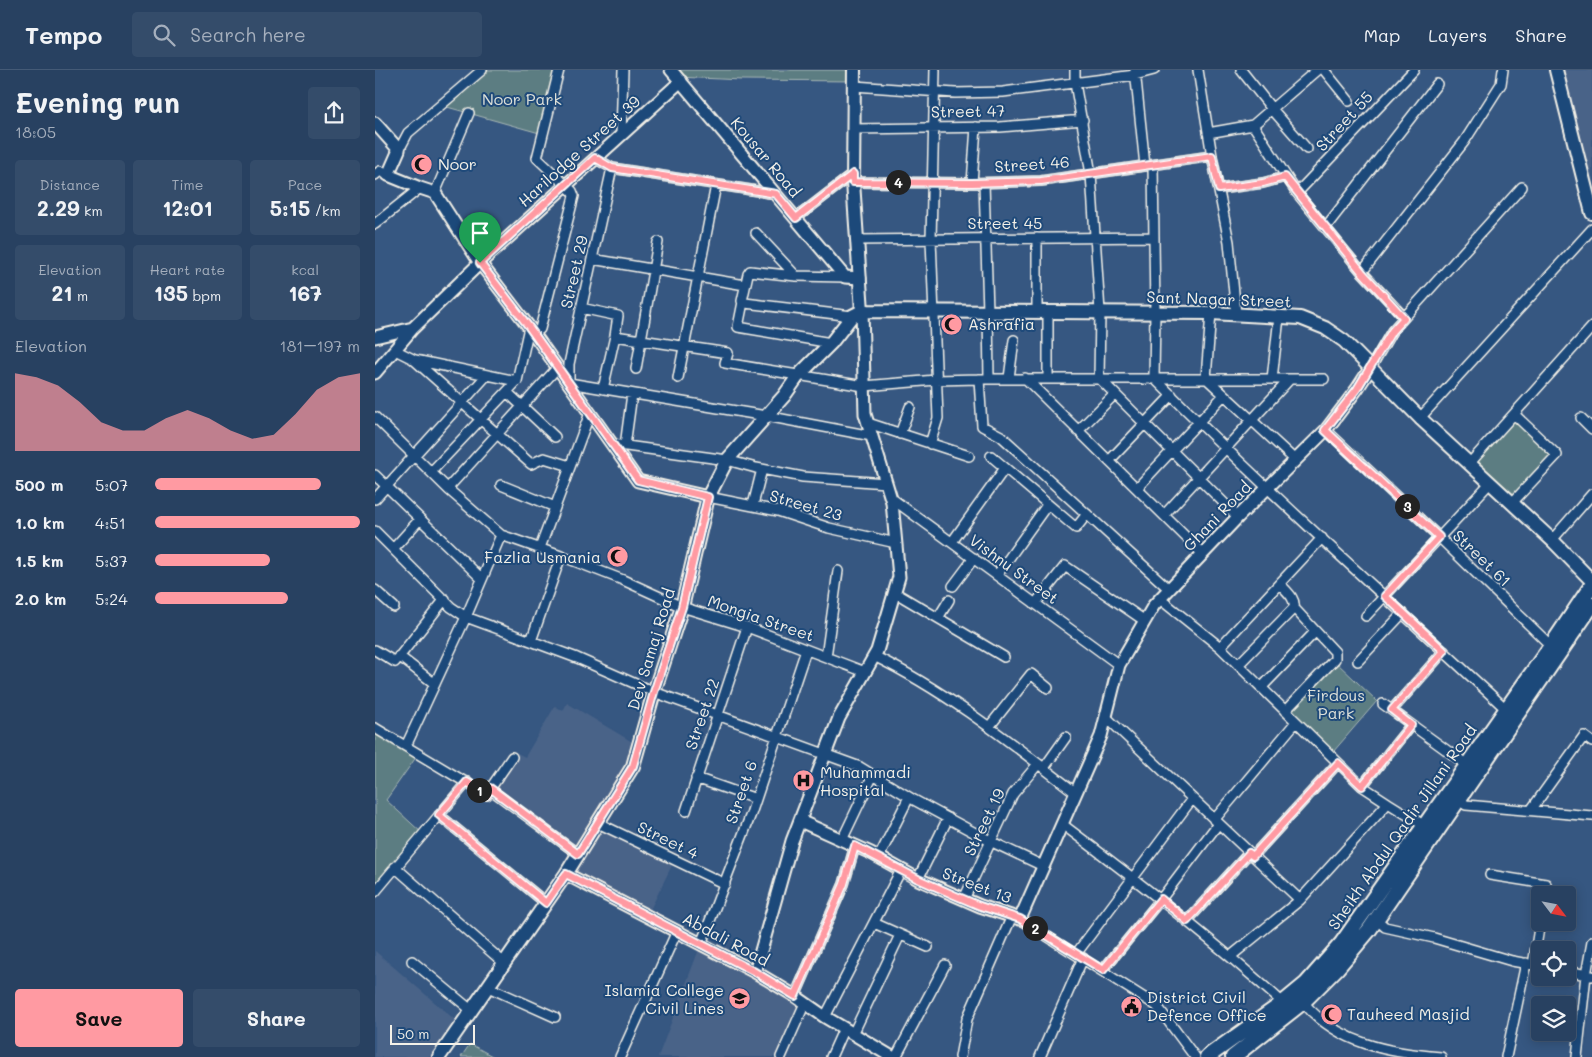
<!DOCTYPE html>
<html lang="en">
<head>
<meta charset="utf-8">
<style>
	:root { --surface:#284161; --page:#344c6a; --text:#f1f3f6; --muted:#a5afbd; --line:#445a76; --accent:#ff9aa2 }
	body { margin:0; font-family:Mali,sans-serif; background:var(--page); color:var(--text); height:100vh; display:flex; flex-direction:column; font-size:19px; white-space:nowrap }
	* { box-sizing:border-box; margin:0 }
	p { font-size:16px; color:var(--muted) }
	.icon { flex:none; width:28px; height:28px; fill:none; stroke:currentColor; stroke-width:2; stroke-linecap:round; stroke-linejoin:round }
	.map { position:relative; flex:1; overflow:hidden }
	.panel { display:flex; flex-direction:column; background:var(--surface); width:375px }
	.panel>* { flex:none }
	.needle { width:32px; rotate:122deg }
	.tools { position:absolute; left:1156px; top:816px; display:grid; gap:10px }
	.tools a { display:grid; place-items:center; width:45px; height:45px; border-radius:5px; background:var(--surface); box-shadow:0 2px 12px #0003,0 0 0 1px var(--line); font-size:25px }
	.scale { position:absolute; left:15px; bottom:12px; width:85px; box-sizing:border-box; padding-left:5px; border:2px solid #f4f1e8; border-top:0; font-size:14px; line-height:18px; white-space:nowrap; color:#f4f1e8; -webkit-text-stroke:4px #1f4a7a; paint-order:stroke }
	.pin { position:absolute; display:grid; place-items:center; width:42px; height:42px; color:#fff; margin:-51px -21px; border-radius:50% 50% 50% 0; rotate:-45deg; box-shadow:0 0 5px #0007 }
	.pin .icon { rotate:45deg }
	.km { position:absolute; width:25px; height:25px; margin:-12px; border-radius:50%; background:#222; color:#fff; font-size:14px; line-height:25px; text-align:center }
	.round { display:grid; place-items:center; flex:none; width:52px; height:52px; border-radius:5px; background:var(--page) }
	.overview { display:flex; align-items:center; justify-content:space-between; height:85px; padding:0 15px }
	h1 { font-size:28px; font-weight:700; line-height:38px }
	.stats { display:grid; grid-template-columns:repeat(3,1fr); gap:8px; height:85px; padding:5px 15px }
	.stats div { display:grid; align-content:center; border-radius:5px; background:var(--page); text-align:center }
	.stats b { font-size:21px; font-weight:700 }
	.stats small { font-size:14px; font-weight:400 }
	.stats p { font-size:14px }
	.chart { height:140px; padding:10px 15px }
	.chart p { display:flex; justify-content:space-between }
	.chart svg { width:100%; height:90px; margin-top:5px; fill:var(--accent); opacity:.7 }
	.button { display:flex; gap:10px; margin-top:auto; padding:10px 15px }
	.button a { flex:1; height:58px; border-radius:5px; background:var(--accent); color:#111; font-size:20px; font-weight:700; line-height:58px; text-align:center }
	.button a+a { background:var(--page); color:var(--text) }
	ul { padding:0 15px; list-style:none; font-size:16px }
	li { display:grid; grid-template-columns:80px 60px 1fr; align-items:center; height:38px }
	li i { height:12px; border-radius:6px; background:var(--accent) }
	header { display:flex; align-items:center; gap:30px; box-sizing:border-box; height:70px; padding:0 25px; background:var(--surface); border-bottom:1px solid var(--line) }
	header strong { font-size:24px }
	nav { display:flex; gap:28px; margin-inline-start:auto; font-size:18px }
	.search { width:350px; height:45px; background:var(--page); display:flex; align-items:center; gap:12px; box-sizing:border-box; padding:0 18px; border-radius:5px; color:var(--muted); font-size:19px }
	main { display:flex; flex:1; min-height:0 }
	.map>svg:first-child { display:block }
	.built { fill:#496388 }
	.green { fill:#5c7d82; stroke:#a8b7b5 }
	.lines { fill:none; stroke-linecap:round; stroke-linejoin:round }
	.minor-casing { stroke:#f4f1e8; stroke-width:12 }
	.tertiary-casing { stroke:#f4f1e8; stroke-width:15 }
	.secondary-casing { stroke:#f4f1e8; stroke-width:16 }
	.primary-casing { stroke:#f4f1e8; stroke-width:18 }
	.minor { stroke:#1f4a7a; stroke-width:9 }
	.tertiary { stroke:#1f4a7a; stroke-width:11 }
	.secondary { stroke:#1f4a7a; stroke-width:12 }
	.primary { stroke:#1f4a7a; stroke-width:14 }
	.route-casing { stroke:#fff; stroke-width:10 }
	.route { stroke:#ff9aa2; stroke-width:6 }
	.labels { text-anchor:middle; stroke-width:4; stroke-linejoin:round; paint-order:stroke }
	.park-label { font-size:16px; fill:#dde0d9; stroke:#1f4a7a }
	.street-label { font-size:16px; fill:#f4f1e8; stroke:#1f4a7a }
	.poi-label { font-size:16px; fill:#f4f1e8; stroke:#1f4a7a; text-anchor:start }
</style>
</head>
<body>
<header>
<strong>Tempo</strong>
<div class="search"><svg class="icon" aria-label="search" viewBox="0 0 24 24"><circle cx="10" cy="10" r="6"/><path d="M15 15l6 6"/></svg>Search here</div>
<nav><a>Map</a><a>Layers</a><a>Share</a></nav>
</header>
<main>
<section class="panel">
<div class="overview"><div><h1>Evening run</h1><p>18:05</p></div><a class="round"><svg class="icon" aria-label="share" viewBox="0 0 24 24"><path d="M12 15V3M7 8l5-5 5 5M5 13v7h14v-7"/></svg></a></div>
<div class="stats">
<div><p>Distance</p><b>2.29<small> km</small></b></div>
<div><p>Time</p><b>12:01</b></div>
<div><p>Pace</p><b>5:15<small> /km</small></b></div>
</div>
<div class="stats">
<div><p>Elevation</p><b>21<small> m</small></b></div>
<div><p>Heart rate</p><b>135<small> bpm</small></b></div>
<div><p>kcal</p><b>167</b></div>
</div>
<div class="chart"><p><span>Elevation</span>181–197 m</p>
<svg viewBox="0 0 160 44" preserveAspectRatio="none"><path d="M0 44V6L10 8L20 12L30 20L40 30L50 34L60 34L70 28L80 24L90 28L100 34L110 38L120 36L130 26L140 14L150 8L160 6V44z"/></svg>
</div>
<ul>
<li><b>500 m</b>5:07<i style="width:81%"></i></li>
<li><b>1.0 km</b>4:51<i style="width:100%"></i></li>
<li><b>1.5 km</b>5:37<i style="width:56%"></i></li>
<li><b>2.0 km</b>5:24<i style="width:65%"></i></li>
</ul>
<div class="button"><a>Save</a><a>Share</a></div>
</section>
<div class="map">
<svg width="1217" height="987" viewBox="0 0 1217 987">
	<rect width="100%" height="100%" fill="#365781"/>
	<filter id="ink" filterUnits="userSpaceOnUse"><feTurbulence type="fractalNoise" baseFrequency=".02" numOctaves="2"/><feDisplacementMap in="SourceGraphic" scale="10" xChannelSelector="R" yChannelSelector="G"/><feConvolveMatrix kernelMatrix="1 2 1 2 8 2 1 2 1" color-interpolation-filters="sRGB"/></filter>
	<g filter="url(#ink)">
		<path class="built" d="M1180 0H1217V139Z
			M192 633 264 676 223 753 300 789 272 846 191 804 203 784 118 720 142 683 150 687 180 636 188 641Z
			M326 874 430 933 406 987H283Z
			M0 881 86 955 64 987H0Z"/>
		<path class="green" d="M107 0H184L168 64 65 35Z
			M296 0H479V11L367 10 302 7Z
			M1139 344 1182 385 1137 433 1094 394Z
			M961 592 1002 631 958 682 914 642Z
			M0 658 44 683 11 730 48 764 0 822Z
			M95 974 119 987H86Z"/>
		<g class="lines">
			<defs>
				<path id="minor" d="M700 0V13L716 104 725 242 724 308 863 447
					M760 0 770 96
					M823 0 837 86 854 172 861 244
					M866 0 897 39 932 79
					M949 0 974 31
					M479 16 580 23 628 22 760 5 779 0
					M878 55 922 123 987 202 1089 72 1126 14 1128 0
					M478 59 625 57 708 50
					M833 63 878 55 942 0
					M246 65 248 0
					M24 80 33 63 107 0
					M220 88 237 98 401 124
					M778 95 780 242 779 308C893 422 1013 529 1131 639
					M237 98 194 294V313L391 346 497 366
					M0 105 5 101 13 105
					M478 112 597 113 666 111 837 86
					M597 113 601 57
					M609 113 613 241 614 309
					M844 119 888 113 910 107
					M60 123 94 43
					M922 123 1039 0
					M421 148 478 104
					M0 154 45 118
					M950 158 1062 14
					M381 163 421 206
					M482 170 779 167
					M217 189 370 215
					M987 202 1029 247
					M470 207 421 206 375 201 373 204 367 231 370 233 477 246
					M368 232 363 257 456 273
					M206 238 243 246 240 266 228 319
					M662 242V168
					M836 243 831 308 920 390
					M159 263 165 259 199 126 197 121 162 88 184 0
					M240 266 353 283 350 293 489 316 561 310 604 309H949
					M20 280 38 289 156 394 169 388 195 396
					M40 290 142 311
					M261 299 283 172
					M995 299 1017 261 1147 117
					M303 308 341 115
					M634 308 639 270
					M650 308 828 484
					M673 308V242
					M604 309 607 356 626 366 794 519
					M897 309 904 247
					M132 322 180 367
					M0 347 74 420 126 465 186 486 248 510 307 537 372 557 490 602
					M1045 348 1217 159
					M1206 348 1217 359
					M493 353 594 386
					M951 360 1064 467 1176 576
					M703 361 740 324
					M525 364 535 337
					M237 374 352 390 381 398 428 407 511 413
					M555 374 563 348 556 169 560 0
					M250 376 257 324
					M616 386 701 458 712 444
					M734 391 797 325
					M1094 394 1217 257
					M56 402 142 311 154 257
					M0 405 107 509
					M126 415 180 437
					M73 418 183 297
					M762 418 849 325
					M333 427 403 441 454 458 521 473
					M516 428 744 595
					M0 429 112 305
					M1137 433 1182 385 1139 344
					M378 435 387 399
					M789 445 915 309
					M0 461 76 537 91 547 202 588 279 622 485 697 539 730 615 771 668 796
					M1177 470 1217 424
					M577 472 630 398
					M165 478 215 343
					M18 479 45 449
					M622 505 672 435
					M578 516 599 488
					M0 520 19 537
					M519 522 629 587
					M785 529 845 577 947 468
					M660 534 690 496 770 551
					M991 546 1115 413
					M563 548 574 530
					M156 571 186 486
					M845 577 987 716 1013 733 925 830 856 886
					M0 580 20 592 70 529
					M24 586 60 614
					M499 586C573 622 636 673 701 723
					M451 587 463 501
					M983 591 1028 543
					M863 595 919 538C921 528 911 521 905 514
					M886 618 940 562
					M1008 634 1092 695
					M1017 640 1069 581
					M910 641 960 589V582L919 538
					M731 647 925 830
					M614 657 656 604 673 618
					M0 658 112 725 115 719
					M31 676 91 547 126 465
					M137 687 115 719 203 784
					M669 698 691 667
					M321 708 381 729
					M987 716 1036 655
					M1084 730 1091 735 1217 746
					M1013 733 1050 756
					M1156 740 1209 666 1217 672
					M311 741 372 557
					M64 745 171 833
					M839 750 921 652
					M223 753 350 814
					M687 754C763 811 837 869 908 933
					M467 770 498 705
					M878 786 963 693
					M504 787 534 727
					M20 797 129 893
					M1115 805 1171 814 1170 825
					M543 809 573 748
					M0 822 92 712
					M589 829 638 724 663 694
					M645 849 782 936 820 987
					M1001 849 1010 857 1059 868 1137 891 1165 896
					M812 851 874 783
					M499 853 553 877
					M326 874 376 744 431 580
					M701 884 817 729
					M37 891 96 940
					M1158 895 1165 852
					M728 900 786 829 843 754
					M1192 901 1217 906
					M113 917 180 947
					M420 926 469 814 480 776
					M928 932C963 974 1015 983 1066 987
					M450 947 526 800
					M478 964 525 865
					M245 987 302 861
					M406 987 430 933
					M456 987 469 958
					M521 987 570 895
					M585 987 592 949 637 846
					M665 987 708 888
					M1131 987 1151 893
					M1202 987 1211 905 1217 872"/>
				<path id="tertiary" d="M296 0 470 207 485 208
					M0 53 24 80 13 105 45 118 60 123 105 193 154 257 263 411 333 427
					M0 267 38 258
					M0 303 38 258 105 193 306 11
					M425 751 496 783 543 809 605 836 645 849 726 666 744 595 779 535 863 447 951 360 982 319 995 299
					M191 804 380 902 420 926 450 947 517 987
					M380 902 417 771 464 648 502 581 524 507 517 432 490 344 487 241"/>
				<path id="secondary" d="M479 0 478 112 487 241
					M1181 0 1217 143
					M64 987 191 804 258 696 279 622 307 537 333 427 352 390 409 326 423 306 456 273 477 246 487 241 836 243 925 248 950 258 969 271 1045 348 1177 470 1217 511"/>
				<path id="primary" d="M832 987 908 933 931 914 967 873 1176 576 1217 515
					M858 987 928 932 962 898 994 860 1217 535"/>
			</defs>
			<use href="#minor" class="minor-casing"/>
			<use href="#tertiary" class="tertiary-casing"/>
			<use href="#secondary" class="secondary-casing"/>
			<use href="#primary" class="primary-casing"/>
			<use href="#minor" class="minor"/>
			<use href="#tertiary" class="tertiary"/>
			<use href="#secondary" class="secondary"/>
			<use href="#primary" class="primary"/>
		</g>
	</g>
	<g class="lines" filter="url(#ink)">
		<defs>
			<path id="route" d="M837 86 844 119 888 113 910 107 987 202 1029 248 1017 261 982 319 950 360 1064 467 1010 526 1069 581 1017 640 1036 655 987 716 963 693 878 786 874 783 812 851 786 829 728 900 645 849 605 836 579 825 543 809 480 776 469 814 420 926 380 902 191 804 171 833 64 745 92 712 112 725 115 718 203 784 258 696 279 622 307 537 333 427 263 410 154 257 105 193 220 88 237 98 401 124 421 148 478 104V112L597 113 666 111Z"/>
		</defs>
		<use href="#route" class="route-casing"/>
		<use href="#route" class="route"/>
	</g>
	<defs>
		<symbol id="mosque-disc" viewBox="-11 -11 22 22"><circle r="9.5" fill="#ff9aa2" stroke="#1f4a7a"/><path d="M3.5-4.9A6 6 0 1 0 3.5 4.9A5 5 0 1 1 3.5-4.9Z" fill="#111"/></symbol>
		<symbol id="hospital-disc" viewBox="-11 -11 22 22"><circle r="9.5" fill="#ff9aa2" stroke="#1f4a7a"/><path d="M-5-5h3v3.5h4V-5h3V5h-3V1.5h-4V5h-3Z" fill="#111"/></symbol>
		<symbol id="university-disc" viewBox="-11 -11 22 22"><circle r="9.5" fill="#ff9aa2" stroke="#1f4a7a"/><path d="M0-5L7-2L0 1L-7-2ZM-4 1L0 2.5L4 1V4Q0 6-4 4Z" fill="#111"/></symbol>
		<symbol id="civic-disc" viewBox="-11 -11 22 22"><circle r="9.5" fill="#ff9aa2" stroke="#1f4a7a"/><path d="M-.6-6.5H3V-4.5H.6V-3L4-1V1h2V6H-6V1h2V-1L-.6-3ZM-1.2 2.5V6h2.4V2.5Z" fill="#111"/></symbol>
	</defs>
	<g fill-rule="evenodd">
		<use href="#mosque-disc" x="34" y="82" width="25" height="25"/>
		<use href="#mosque-disc" x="564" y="242" width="25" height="25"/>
		<use href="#mosque-disc" x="230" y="474" width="25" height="25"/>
		<use href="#hospital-disc" x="416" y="698" width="25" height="25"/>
		<use href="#university-disc" x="352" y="916" width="25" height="25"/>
		<use href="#civic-disc" x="744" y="924" width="25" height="25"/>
		<use href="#mosque-disc" x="944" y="932" width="25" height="25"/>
	</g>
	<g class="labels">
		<g class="park-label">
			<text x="147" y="35">Noor Park</text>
			<text x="961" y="631">Firdous<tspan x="961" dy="18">Park</tspan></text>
		</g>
		<g class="street-label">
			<text transform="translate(593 41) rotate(-1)" y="6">Street 47</text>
			<text transform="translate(969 51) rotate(-47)" y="6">Street 55</text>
			<text transform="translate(204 81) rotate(-42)" y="6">Harilodge Street 39</text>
			<text transform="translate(391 87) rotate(50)" y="6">Kousar Road</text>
			<text transform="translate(657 94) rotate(-4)" y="6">Street 46</text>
			<text x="630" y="159">Street 45</text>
			<text transform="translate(199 202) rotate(-77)" y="6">Street 29</text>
			<text transform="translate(844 229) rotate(2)" y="6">Sant Nagar Street</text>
			<text transform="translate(431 435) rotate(16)" y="6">Street 23</text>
			<text transform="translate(842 446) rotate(-46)" y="6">Ghani Road</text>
			<text transform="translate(1107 488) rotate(44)" y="6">Street 61</text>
			<text transform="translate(639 499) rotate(36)" y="6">Vishnu Street</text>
			<text transform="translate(386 548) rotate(19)" y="6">Mongia Street</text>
			<text transform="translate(276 579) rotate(-73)" y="6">Dev Samaj Road</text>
			<text transform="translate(327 644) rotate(-71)" y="6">Street 22</text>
			<text transform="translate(366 722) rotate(-71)" y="6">Street 6</text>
			<text transform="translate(609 752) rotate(-64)" y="6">Street 19</text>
			<text transform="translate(1027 757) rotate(-55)" y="6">Sheikh Abdul Qadir Jillani Road</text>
			<text transform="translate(293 770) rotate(26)" y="6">Street 4</text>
			<text transform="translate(602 815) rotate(21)" y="6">Street 13</text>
			<text transform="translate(351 869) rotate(28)" y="6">Abdali Road</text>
		</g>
		<g class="poi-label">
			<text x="63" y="100">Noor</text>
			<text x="593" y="260">Ashrafia</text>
			<text x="226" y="493" text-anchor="end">Fazlia Usmania</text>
			<text x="445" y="708">Muhammadi<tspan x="445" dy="18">Hospital</tspan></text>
			<text x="349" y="926" text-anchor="end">Islamia College<tspan x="349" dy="18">Civil Lines</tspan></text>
			<text x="772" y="933">District Civil<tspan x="772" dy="18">Defence Office</tspan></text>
			<text x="972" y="950">Tauheed Masjid</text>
		</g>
	</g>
</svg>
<div class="tools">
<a><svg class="needle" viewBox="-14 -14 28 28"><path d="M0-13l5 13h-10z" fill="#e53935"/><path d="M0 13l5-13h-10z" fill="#a5afbd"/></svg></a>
<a><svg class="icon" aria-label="locate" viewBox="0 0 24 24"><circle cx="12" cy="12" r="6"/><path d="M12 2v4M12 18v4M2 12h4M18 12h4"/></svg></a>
<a><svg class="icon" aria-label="layers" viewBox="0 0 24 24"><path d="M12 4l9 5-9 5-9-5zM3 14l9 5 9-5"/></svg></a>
</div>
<div class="scale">50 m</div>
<div class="pin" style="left:105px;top:193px;background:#1e9e55"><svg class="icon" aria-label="arrive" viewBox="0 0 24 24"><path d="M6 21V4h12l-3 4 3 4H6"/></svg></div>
<b class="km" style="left:104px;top:720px">1</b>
<b class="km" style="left:660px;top:858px">2</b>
<b class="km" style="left:1032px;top:436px">3</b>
<b class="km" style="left:523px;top:112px">4</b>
</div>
</main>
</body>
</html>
